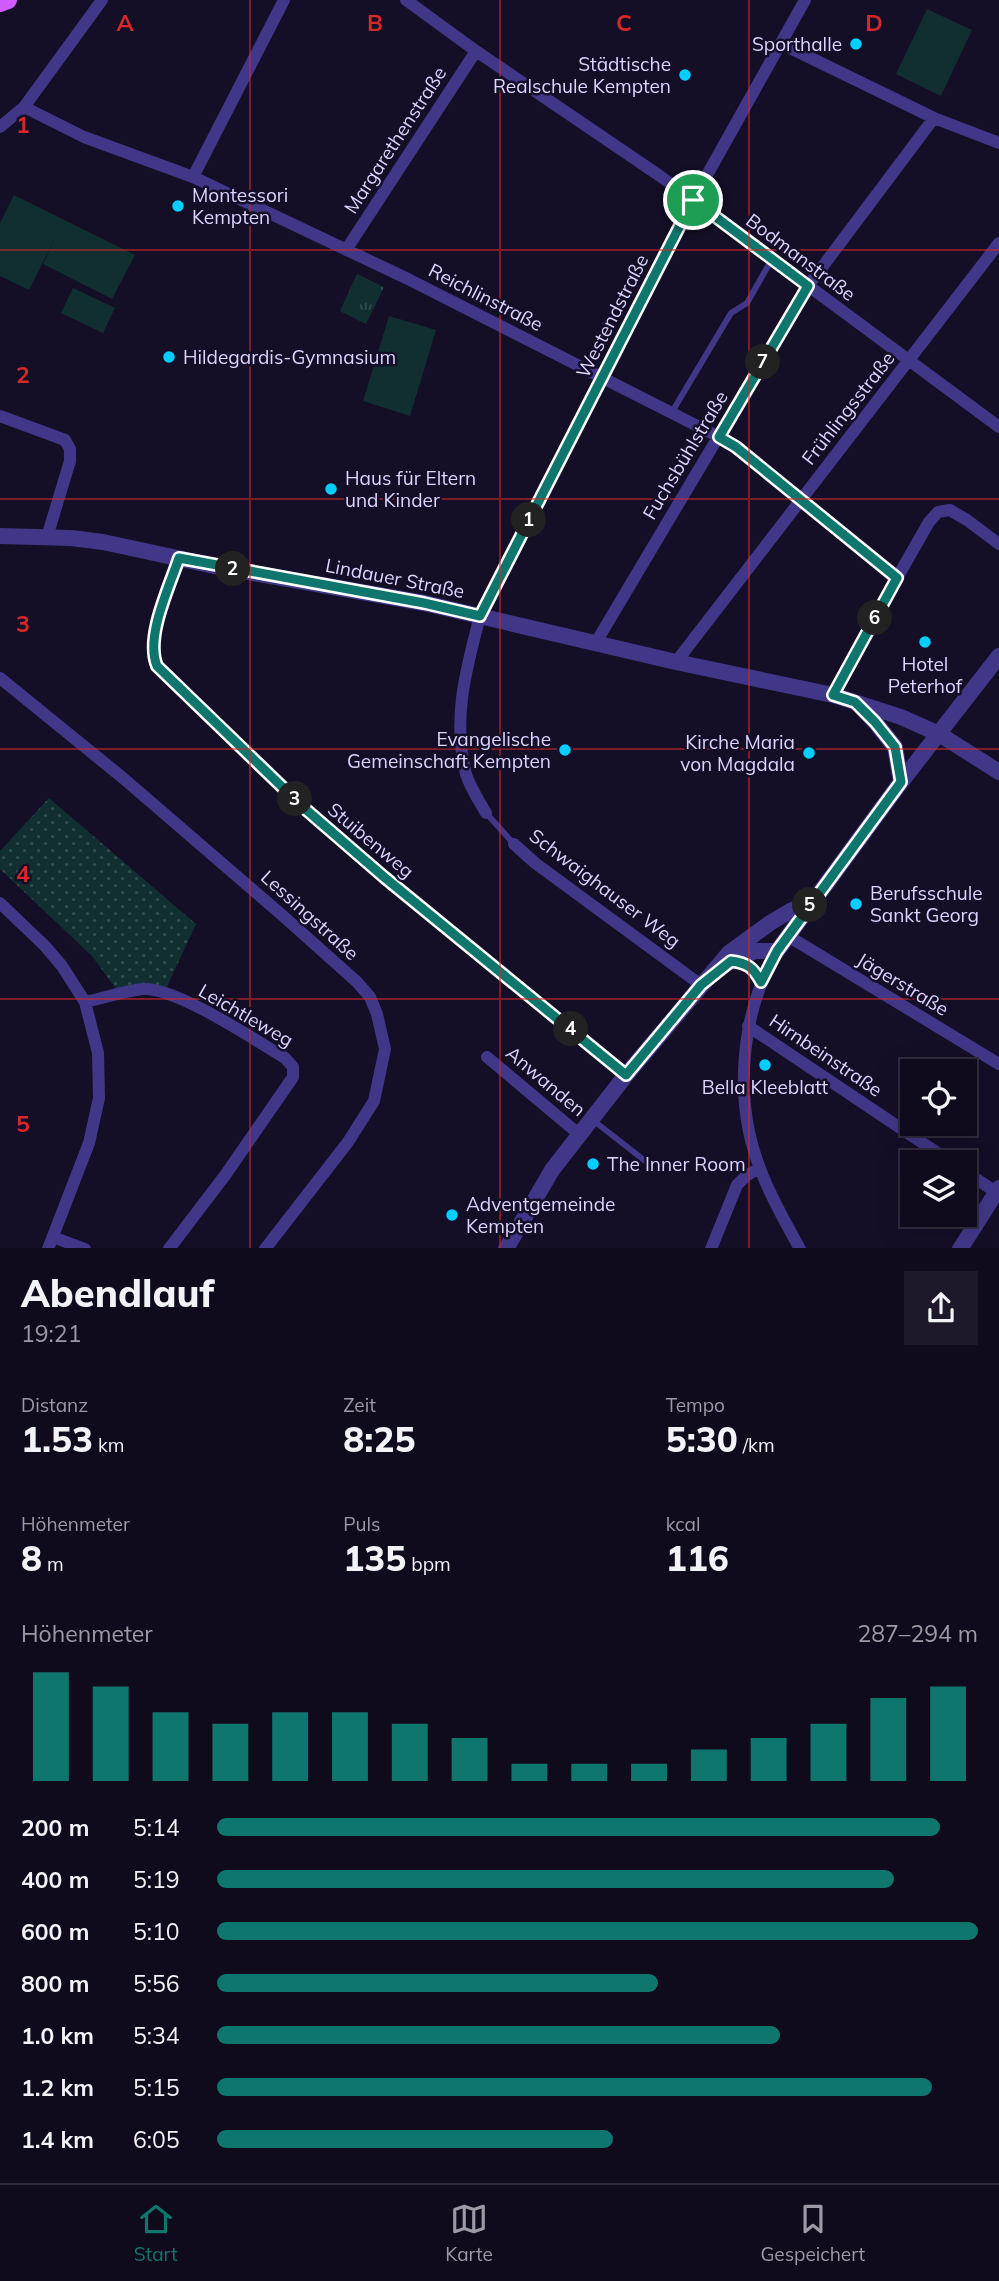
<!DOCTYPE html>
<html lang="de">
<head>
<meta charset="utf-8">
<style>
	:root { --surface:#100a1d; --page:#1e182a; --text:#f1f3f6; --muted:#9c9aa4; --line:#302b3b; --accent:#0f766e }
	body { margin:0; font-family:Mulish,sans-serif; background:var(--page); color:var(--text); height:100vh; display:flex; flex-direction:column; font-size:26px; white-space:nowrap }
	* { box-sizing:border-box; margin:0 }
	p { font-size:23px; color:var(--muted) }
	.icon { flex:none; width:38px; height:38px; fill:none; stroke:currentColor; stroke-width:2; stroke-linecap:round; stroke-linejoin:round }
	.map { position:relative; height:1248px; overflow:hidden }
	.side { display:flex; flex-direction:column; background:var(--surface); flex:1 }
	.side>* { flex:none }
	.buttons { position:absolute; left:900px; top:1059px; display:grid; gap:14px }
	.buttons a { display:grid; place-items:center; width:77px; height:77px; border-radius:0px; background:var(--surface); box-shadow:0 7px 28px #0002,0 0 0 2px var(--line); font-size:35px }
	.pin { position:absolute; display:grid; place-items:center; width:60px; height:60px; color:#fff; margin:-30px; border:4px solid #fff; border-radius:50%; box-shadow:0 2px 7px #0007 }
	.km { position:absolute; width:35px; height:35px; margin:-18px; border-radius:50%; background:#222; color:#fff; font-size:19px; line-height:35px; text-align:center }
	.round { display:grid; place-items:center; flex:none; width:74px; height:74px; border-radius:0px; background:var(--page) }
	.head { display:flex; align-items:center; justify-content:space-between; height:119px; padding:0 21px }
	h1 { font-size:38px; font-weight:800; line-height:52px }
	.stats { display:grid; grid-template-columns:repeat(3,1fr); gap:10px; height:119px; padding:7px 21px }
	.stats div { display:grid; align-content:center }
	.stats b { font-size:35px; font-weight:800 }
	.stats small { font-size:19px; font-weight:400 }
	.stats p { font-size:19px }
	.chart { height:196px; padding:14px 21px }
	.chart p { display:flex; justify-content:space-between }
	.chart svg { width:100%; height:126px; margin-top:7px; stroke:var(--accent); stroke-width:6 }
	ul { padding:0 21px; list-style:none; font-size:23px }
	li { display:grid; grid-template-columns:112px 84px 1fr; align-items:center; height:52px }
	li i { height:18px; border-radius:9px; background:var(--accent) }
	.dock { display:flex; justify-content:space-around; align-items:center; height:98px; border-top:2px solid var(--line); background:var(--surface); font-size:19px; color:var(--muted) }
	.dock a { display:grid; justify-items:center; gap:4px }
	.dock .selected { color:var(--accent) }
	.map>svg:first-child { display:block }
	.grass { fill:url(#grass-dots) }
	.park { fill:url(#park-tufts) }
	.pitch { fill:#112f31 }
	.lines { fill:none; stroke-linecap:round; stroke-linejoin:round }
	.service { stroke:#413788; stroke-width:6 }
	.minor { stroke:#413788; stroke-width:12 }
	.tertiary { stroke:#413788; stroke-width:16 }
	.primary { stroke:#d05bff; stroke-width:18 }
	.route-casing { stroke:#fff; stroke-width:14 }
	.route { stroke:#0f766e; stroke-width:9 }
	.grid { fill:none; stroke:#d62828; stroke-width:2; stroke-opacity:0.55 }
	.poi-dot { fill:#00ceff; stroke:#150e27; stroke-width:2.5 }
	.labels { text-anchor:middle; stroke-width:5; stroke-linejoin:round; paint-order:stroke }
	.poi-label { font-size:19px; fill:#ddd4ff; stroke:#150e27; text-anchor:start }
	.street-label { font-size:19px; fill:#ddd4ff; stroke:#150e27 }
	.grid-label { font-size:23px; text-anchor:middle; font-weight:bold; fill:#d62828; stroke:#150e27; stroke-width:5; stroke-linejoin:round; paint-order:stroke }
</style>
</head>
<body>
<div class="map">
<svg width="999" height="1249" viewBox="0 0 999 1249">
	<defs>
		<pattern id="grass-dots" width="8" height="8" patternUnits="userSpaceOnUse" patternTransform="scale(1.75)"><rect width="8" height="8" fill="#112f31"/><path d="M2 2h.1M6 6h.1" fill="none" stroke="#334c50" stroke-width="1.8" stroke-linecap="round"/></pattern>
		<pattern id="park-tufts" width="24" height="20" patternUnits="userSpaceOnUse" patternTransform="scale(1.75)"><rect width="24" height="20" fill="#112f31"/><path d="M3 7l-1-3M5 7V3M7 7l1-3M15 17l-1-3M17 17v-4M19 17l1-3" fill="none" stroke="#334c50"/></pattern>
	</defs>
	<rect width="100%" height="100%" fill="#150e27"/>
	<path class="grass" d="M49 798 196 924 165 991 117 990 92 956 0 869V851Z"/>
	<path class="park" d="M357 274 384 287 366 324 340 311Z"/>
	<path class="pitch" d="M927 9 972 30 941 96 896 74Z
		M14 195 135 255 112 299 43 264 55 238 29 290 0 276V223Z
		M73 288 115 308 103 333 61 313Z
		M389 316 436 330 410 416 363 401Z"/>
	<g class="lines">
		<path class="service" d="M672 412 731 313 747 303 772 259
			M486 813 514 844
			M594 1121 649 1164"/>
		<path class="minor" d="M406 0 476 51 660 176 999 427
			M782 44 934 118 999 143
			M24 107 84 137 193 177 408 279 719 437 735 447 897 578
			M0 127 24 107 102 0
			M193 177 284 0
			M346 250 476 51
			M0 416 65 440 70 449V461L47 537
			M179 558C169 588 145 637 157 666L303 807 384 877 626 1075
			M595 644 808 286 934 118
			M676 662 999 243
			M0 678 123 778 282 915 357 982 370 997 377 1014 385 1049 374 1101 348 1142 265 1249
			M833 695 897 578 929 522 938 512 950 510 967 520 999 544
			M486 813C479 801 470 787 466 774 452 719 466 669 480 616L693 200 805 0
			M514 844 535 863 701 985
			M0 903 45 946 62 966 85 1002 98 1053 99 1098 89 1143 48 1249
			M788 936 999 1064
			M777 951C740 1015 733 1102 761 1171 771 1198 786 1223 800 1249
			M732 961C748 963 754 967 761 982
			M85 1002C104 998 124 991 143 989 176 987 255 1040 285 1058L293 1067V1077L226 1174 169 1249
			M748 1026 951 1162
			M487 1057 580 1135
			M964 1171 999 1194
			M53 1237 85 1249
			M711 1249 737 1185 746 1176 759 1168"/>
		<path class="tertiary" d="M0 536 71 538 103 542 219 567 424 603 676 662 833 695 901 717 939 734 999 772
			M858 704 875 722 895 747 901 782
			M726 964 755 951H777L901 782 999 656
			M506 1249 552 1170 626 1075 729 953 770 923 790 911 813 901
			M960 1249 999 1188"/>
		<path class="primary" d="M0 3 8 0"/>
	</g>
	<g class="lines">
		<defs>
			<path id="route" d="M693 200 808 286 719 437 736 447 897 578 833 695 855 702 875 722 895 747 901 782 777 951 761 982C753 967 747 963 731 961L701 985 626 1075 384 877 303 807 157 666C145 637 169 588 179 558L424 603 480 616Z"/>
		</defs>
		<use href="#route" class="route-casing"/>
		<use href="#route" class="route"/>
	</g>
	<path class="grid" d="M250 0V1249M500 0V1249M749 0V1249M0 250H999M0 499H999M0 749H999M0 999H999"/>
	<g class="poi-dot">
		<circle cx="856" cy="44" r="7"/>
		<circle cx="685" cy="75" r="7"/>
		<circle cx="178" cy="206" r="7"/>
		<circle cx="169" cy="357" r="7"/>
		<circle cx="331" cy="489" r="7"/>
		<circle cx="925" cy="642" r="7"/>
		<circle cx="565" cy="750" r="7"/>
		<circle cx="809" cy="753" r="7"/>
		<circle cx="856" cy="904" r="7"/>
		<circle cx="765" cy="1065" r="7"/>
		<circle cx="593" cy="1164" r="7"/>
		<circle cx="452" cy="1215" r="7"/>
	</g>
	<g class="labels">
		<g class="poi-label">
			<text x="842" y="51" text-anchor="end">Sporthalle</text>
			<text x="671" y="71" text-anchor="end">Städtische<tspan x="671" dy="22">Realschule Kempten</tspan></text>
			<text x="192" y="202">Montessori<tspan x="192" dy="22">Kempten</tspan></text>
			<text x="183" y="364">Hildegardis-Gymnasium</text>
			<text x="345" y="485">Haus für Eltern<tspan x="345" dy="22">und Kinder</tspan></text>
			<text x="925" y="671" text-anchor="middle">Hotel<tspan x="925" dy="22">Peterhof</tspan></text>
			<text x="551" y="746" text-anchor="end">Evangelische<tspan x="551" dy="22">Gemeinschaft Kempten</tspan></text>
			<text x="795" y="749" text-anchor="end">Kirche Maria<tspan x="795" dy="22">von Magdala</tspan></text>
			<text x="870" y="900">Berufsschule<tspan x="870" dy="22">Sankt Georg</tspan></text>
			<text x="765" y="1094" text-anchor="middle">Bella Kleeblatt</text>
			<text x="607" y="1171">The Inner Room</text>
			<text x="466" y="1211">Adventgemeinde<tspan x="466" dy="22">Kempten</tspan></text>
		</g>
		<g class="street-label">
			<text transform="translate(395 140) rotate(-57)" y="7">Margarethenstraße</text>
			<text transform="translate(801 257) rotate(37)" y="7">Bodmanstraße</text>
			<text transform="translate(486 297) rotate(27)" y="7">Reichlinstraße</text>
			<text transform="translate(612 316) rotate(-63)" y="7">Westendstraße</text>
			<text transform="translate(848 408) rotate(-52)" y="7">Frühlingsstraße</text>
			<text transform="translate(685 455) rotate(-59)" y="7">Fuchsbühlstraße</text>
			<text transform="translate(395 578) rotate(11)" y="7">Lindauer Straße</text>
			<text transform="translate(371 840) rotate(40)" y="7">Stuibenweg</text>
			<text transform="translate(605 888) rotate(37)" y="7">Schwaighauser Weg</text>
			<text transform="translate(310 915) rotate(42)" y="7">Lessingstraße</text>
			<text transform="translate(903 984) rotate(31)" y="7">Jägerstraße</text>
			<text transform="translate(246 1015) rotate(30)" y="7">Leichtleweg</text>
			<text transform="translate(826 1055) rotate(34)" y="7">Hirnbeinstraße</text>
			<text transform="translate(546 1081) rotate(40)" y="7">Anwanden</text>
		</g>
	</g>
	<g class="grid-label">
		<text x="125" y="31">A</text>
		<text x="375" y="31">B</text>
		<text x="624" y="31">C</text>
		<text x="874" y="31">D</text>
		<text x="23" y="133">1</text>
		<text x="23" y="383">2</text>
		<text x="23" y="632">3</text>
		<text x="23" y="882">4</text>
		<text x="23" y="1132">5</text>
	</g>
</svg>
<div class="buttons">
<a><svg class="icon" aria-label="locate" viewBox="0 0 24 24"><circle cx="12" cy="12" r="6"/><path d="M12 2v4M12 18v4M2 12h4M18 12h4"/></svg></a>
<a><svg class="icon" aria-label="layers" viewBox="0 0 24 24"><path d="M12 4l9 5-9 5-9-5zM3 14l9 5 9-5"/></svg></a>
</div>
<div class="pin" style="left:693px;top:200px;background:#1e9e55"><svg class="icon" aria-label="arrive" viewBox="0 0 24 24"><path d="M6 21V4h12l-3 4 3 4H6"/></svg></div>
<b class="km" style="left:529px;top:520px">1</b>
<b class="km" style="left:233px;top:569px">2</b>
<b class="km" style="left:295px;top:799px">3</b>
<b class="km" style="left:571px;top:1029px">4</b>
<b class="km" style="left:810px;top:905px">5</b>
<b class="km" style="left:875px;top:618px">6</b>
<b class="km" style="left:763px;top:362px">7</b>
</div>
<section class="side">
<div class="head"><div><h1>Abendlauf</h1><p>19:21</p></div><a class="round"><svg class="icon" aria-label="share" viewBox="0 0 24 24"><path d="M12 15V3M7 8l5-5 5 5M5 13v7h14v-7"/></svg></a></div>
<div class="stats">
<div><p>Distanz</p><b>1.53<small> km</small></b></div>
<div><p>Zeit</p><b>8:25</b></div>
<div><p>Tempo</p><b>5:30<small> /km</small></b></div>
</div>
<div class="stats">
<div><p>Höhenmeter</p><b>8<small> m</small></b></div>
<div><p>Puls</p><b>135<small> bpm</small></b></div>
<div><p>kcal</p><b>116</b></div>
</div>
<div class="chart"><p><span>Höhenmeter</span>287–294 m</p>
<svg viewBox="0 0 160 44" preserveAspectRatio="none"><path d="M5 44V6M15 44V11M25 44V20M35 44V24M45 44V20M55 44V20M65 44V24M75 44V29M85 44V38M95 44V38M105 44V38M115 44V33M125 44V29M135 44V24M145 44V15M155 44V11"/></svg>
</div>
<ul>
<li><b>200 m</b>5:14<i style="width:95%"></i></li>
<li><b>400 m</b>5:19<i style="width:89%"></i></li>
<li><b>600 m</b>5:10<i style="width:100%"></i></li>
<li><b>800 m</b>5:56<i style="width:58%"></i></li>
<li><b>1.0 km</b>5:34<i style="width:74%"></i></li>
<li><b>1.2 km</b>5:15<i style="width:94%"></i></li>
<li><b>1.4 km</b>6:05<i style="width:52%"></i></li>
</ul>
</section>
<nav class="dock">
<a class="selected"><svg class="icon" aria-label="home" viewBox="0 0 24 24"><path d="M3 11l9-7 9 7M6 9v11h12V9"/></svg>Start</a>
<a><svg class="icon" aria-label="map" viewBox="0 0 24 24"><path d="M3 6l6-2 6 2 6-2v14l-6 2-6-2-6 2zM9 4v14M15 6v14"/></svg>Karte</a>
<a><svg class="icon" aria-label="saved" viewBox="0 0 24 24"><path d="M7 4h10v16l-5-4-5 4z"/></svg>Gespeichert</a>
</nav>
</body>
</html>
